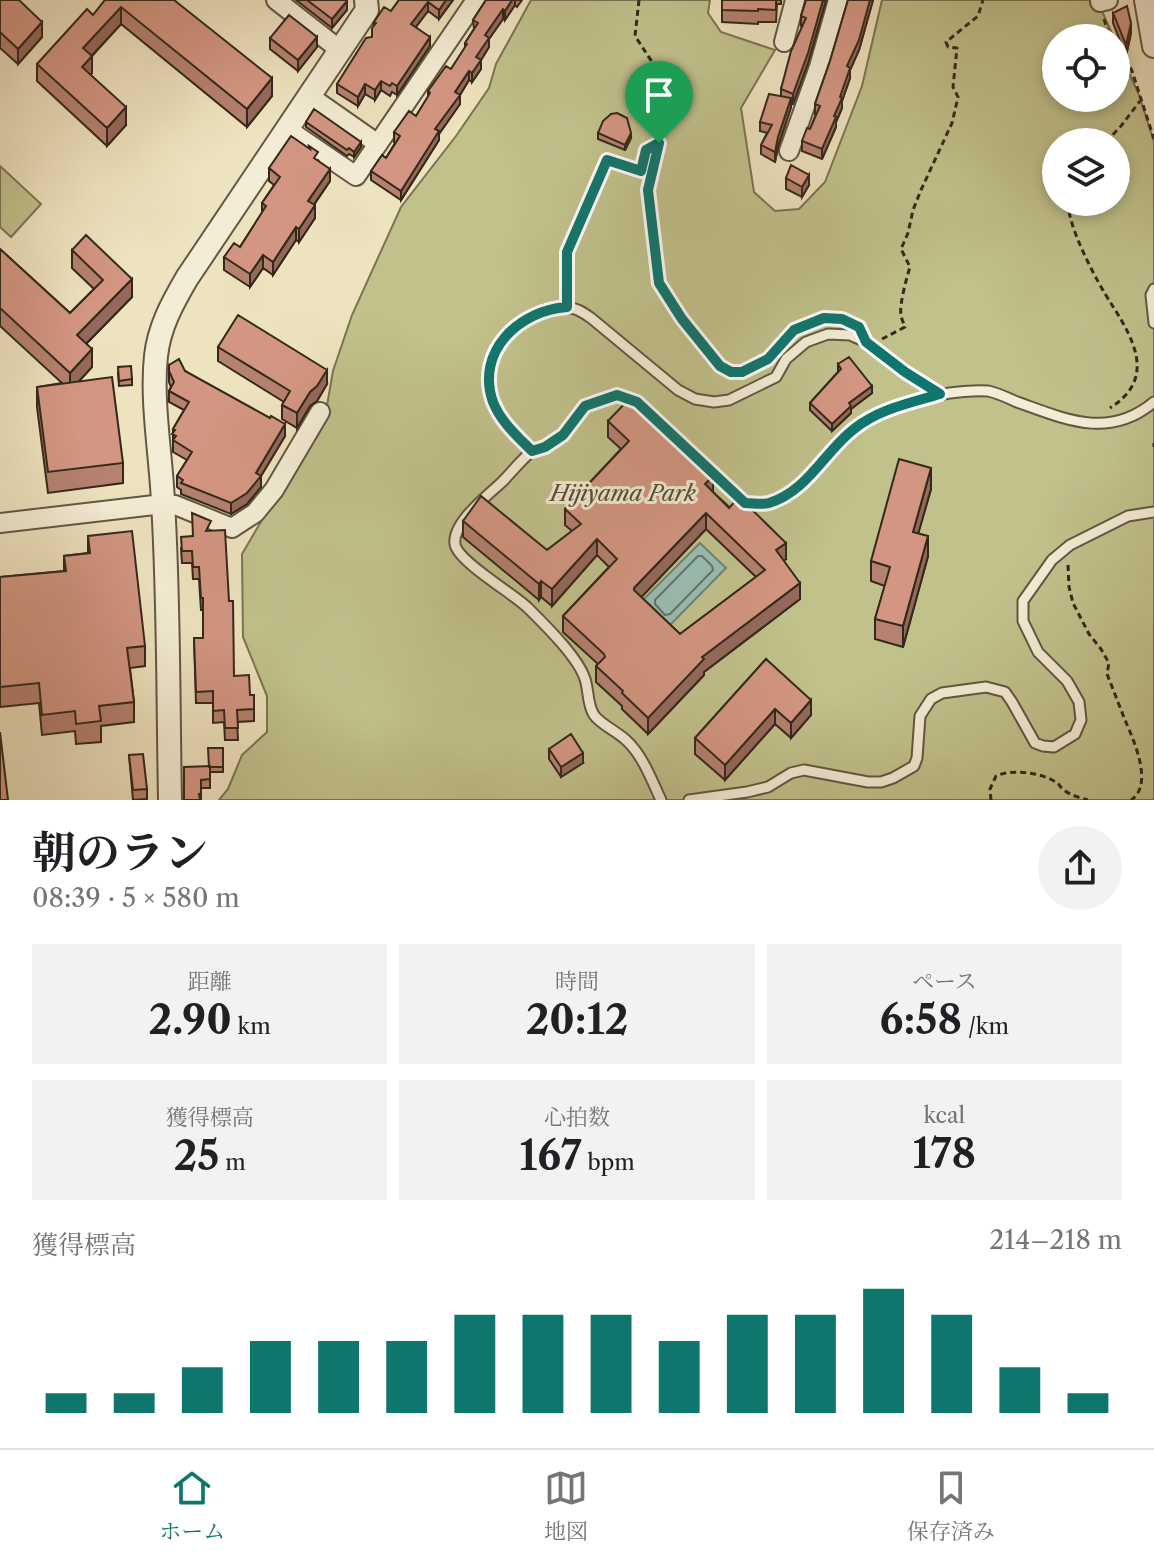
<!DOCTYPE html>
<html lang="ja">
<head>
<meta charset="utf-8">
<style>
	:root { --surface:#fff; --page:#f2f2f2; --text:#202124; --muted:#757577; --line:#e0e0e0; --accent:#0f766e }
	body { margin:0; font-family:"Libre Caslon Text","Noto Serif JP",serif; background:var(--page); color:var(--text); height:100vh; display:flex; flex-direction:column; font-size:30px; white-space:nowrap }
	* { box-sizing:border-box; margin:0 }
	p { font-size:26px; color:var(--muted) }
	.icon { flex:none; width:44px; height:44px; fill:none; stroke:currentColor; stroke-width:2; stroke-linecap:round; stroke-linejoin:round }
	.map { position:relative; height:800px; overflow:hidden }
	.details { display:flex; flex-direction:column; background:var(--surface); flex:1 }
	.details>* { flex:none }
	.controls { position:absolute; left:1042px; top:24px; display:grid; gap:16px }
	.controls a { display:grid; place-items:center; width:88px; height:88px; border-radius:50%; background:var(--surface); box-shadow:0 4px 12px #0003; font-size:40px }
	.pin { position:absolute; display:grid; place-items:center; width:68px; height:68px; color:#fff; margin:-82px -34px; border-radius:50% 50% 50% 0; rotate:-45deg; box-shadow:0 0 8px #0007 }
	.pin .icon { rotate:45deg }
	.round { display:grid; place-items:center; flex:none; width:84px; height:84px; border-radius:42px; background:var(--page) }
	.summary { display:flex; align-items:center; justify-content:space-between; height:136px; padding:0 32px }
	h1 { font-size:44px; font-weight:700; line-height:60px }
	.figures { display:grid; grid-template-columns:repeat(3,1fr); gap:12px; height:136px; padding:8px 32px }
	.figures div { display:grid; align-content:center; border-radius:0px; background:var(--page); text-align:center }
	.figures b { font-size:40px; font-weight:700 }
	.figures small { font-size:22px; font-weight:400 }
	.figures p { font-size:22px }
	.chart { height:224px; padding:16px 32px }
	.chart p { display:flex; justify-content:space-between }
	.chart svg { width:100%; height:144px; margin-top:8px; stroke:var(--accent); stroke-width:6 }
	.dock { display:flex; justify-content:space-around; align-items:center; height:112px; border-top:2px solid var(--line); background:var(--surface); font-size:22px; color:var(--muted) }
	.dock a { display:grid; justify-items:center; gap:4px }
	.dock .active { color:var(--accent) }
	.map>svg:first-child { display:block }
	.green { fill:#c1c18c; stroke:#7a7453; stroke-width:2; fill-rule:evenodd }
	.water { fill:#99beb4; stroke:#718276; stroke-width:2 }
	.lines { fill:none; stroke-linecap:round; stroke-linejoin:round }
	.shore { stroke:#667367; stroke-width:2 }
	.service-casing { stroke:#625743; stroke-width:13 }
	.minor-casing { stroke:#625743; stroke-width:22 }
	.tertiary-casing { stroke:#625743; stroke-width:26 }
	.path { stroke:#34281a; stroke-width:3; stroke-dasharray:6 4; stroke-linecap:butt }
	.service { stroke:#f4edd5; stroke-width:9 }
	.minor { stroke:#f4edd5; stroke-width:18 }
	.tertiary { stroke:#f4edd5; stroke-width:22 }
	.wall { fill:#b58170; stroke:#34281a; stroke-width:2; fill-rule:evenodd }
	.shaded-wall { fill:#94695b; stroke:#34281a; stroke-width:2 }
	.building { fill:#d39682; stroke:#34281a; stroke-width:2; fill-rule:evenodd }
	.route-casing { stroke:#fff; stroke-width:16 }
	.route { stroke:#0f766e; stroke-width:10 }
	.labels { text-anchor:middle; stroke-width:6; stroke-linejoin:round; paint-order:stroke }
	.park-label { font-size:22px; font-style:italic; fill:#574e36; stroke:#f4edd5 }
</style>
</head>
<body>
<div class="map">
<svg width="1154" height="800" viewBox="0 0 1154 800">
	<rect width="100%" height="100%" fill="#eee3bf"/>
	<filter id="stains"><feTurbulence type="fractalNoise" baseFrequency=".0025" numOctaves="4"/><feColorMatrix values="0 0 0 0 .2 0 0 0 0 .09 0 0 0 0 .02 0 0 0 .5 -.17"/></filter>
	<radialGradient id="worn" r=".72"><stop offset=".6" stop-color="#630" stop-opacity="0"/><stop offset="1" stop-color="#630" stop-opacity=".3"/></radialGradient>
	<path class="green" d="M531 0H710L708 13 721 32 775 50 741 108 754 192 775 211 799 209 825 182 862 86 882 0H1097L1114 38H1056V98H1116V43L1139 95 1154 142V800H219L228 789 242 755 267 732V696L243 637 242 554 326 411 333 371 352 315 401 207 456 136 489 88 496 64ZM1056 142H1116V202H1056Z
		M0 166 41 204 11 237 0 227Z"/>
	<path class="water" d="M700 543 726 568 667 628 641 602Z"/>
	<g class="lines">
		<path class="shore" d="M698 556H702L712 566 713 570 670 614 665 615 655 604V600Z"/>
		<defs>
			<path id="service" d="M1154 289 1151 295 1154 323
				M940 394 905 372 866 342 850 335 828 334 806 342 786 359 776 377 729 400 714 402 695 399 678 390 591 318C584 313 577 308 569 308 528 303 485 344 490 385 493 414 512 432 532 451L545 447 563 435 585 406 617 395 637 402 745 503C752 503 761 505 769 503 807 493 825 450 855 428 879 411 911 400 940 395 951 392 977 390 988 391 998 393 1008 398 1017 402 1065 419 1109 440 1154 402
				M532 451C520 461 512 472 502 482 488 495 452 523 455 544 457 561 514 594 528 608 545 625 578 657 585 679 589 691 587 704 594 715 600 724 618 732 627 741 643 756 652 781 661 800
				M689 800 747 792 768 787 791 773 804 770 868 782H881L893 778 914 766 917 758 920 716 931 699 942 693 986 687 1005 692 1012 702 1035 743 1043 746 1054 747 1075 734 1081 720 1079 702 1067 681 1038 652 1023 621V601L1052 560 1070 545 1128 516 1154 512"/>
			<path id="minor" d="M276 0 340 50
				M1100 0V2L1108 0
				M784 42 795 0
				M318 102 378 144
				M287 129 356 176 476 0
				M789 151 819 67 838 0
				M0 523 163 504 175 505 232 528 255 513 274 490 320 412"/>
			<path id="tertiary" d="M1146 0 1154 46
				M170 800C168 701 169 601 163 502 161 456 151 401 156 356 159 327 173 302 187 278L367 10 366 0"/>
		</defs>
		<use href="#service" class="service-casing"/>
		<use href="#minor" class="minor-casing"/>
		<use href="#tertiary" class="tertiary-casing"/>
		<path class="path" d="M639 0 635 36 664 80 656 106 659 143 648 190 659 283 682 319 720 366 731 372H742L772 355
			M1104 19 1110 38
			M1116 54 1128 63 1132 71 1154 139
			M1106 142 1121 126 1140 101
			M1068 202C1068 228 1097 282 1112 305 1137 344 1154 380 1110 408
			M567 295V252L607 160 641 171 646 150 659 143
			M882 339 905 327C904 323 901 319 901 314 899 306 907 276 910 267L901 249 908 233 913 210 921 190 952 123 958 97 953 87 957 48 948 47 946 42 978 16 983 0
			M779 346C795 325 821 314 846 320
			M1154 443V447
			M1068 565 1069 587 1073 603 1089 634 1101 649 1109 663 1107 674C1113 689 1119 705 1125 720 1134 741 1154 785 1131 800
			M991 800 990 789 996 776C1012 769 1038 772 1054 781 1061 785 1057 784 1064 790 1070 795 1080 798 1088 800"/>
		<use href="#service" class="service"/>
		<use href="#minor" class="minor"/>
		<use href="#tertiary" class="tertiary"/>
	</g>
	<path class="wall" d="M0 0 42 37 18 64 0 48Z
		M105 0H174L272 96 247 127 121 24 92 56V73L90 75 126 125 107 146 37 81V64L93 15Z
		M296 0H346L347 10 332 28Z
		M399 0H453L439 19 428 11 416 27 430 46 397 95 392 92 390 96 381 90 375 100 365 94 358 106 337 93V84L372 37 374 22 391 11Z
		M486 0H522L517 7 515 5 505 20 503 19 489 39V47L481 60V69L472 82 469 80 460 95V104L439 134V140L401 200 371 180V171L386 158 395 143 394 142V132L416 116 428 97V91L451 69 465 48V43L474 29 473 20Z
		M722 0H781V4H777L776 22H758V24L722 22Z
		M806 0H826L808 63 793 104 791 103V107L778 147 775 162 761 154V145L767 133 760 131V122L781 96V89L802 27 801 26V16Z
		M848 0H873L859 50 850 70V78L842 101V108L836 122V127L822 159 802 151V141L810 129 816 114H815V104L830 61Z
		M1113 13 1131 33 1126 56 1113 23Z
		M270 38 317 47 298 71 270 49Z
		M306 122 361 147 354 157 349 154 347 156 306 127Z
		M598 133 631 138 625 150 598 139Z
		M318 160 330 181 314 205 315 218 299 242 296 240 273 275 263 268 250 287 224 270V257L240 247 262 213V203L274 185 269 181V168Z
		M786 178 809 185 802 197 786 189Z
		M0 249 70 313 94 289 72 268V250L132 297 86 344 92 367 79 381 123 463V483L48 493 37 407V387L62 383 0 326Z
		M218 347 327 384 317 401 310 406 297 428 282 419V405L284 402 218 361Z
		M838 364 872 393 851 409V413L832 431 810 410V403L838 372Z
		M169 365 185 371 285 436 261 476V487L247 504 231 514 181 494V490L177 487V476L187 460 173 452V429L184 410 169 402V391L171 387 169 382Z
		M118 373 132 379V385L119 386Z
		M608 421 713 492 786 559 783 561 800 599 704 672V675L648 734 622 709V706L596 682V666L598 664 563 632V616L609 567 597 555 552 606 541 597 539 600 463 537V521L547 550 572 531 565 525V509L621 449 608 437ZM706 529 756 577 680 634 641 597Z
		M931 489 918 533 928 556 903 647 875 639V619L885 586 871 581V561Z
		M211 531 234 676 250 695H254V721L237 722 238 740H225L224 722 213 723V703H196L194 638H203V610H201L199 579H193L192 563H182L181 548 192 536Z
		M88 536 145 646V666L130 668 134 702V722L101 726V742L76 744 75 731 42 735 39 703 0 707V577L64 571V556L88 553Z
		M766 659 811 715 791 738 775 724 725 780 695 754V738Z
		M549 749 583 763 561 777 549 759Z
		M129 755 147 789V799L133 800Z
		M209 766 223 767V772H210V788H201V800H184Z"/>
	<path class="shaded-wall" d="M446 0H453L439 19V10Z
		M512 0H515V5L505 20V11Z
		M823 0H826L808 63 793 104V94Z
		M870 0H873L859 50 850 70V78L842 101V108L836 122V127L822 159V149L840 97 847 66Z
		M347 1V10L332 28V19Z
		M428 2V11L411 33V24Z
		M121 7V24L83 65V48Z
		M503 9V19L489 39V47L481 60V69L472 82V73L476 57 485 35Z
		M42 22V37L18 64V49Z
		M1131 23V33L1126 56V45Z
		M317 37V47L298 71V60Z
		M430 37V46L397 95V86Z
		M92 56V73L82 84V67Z
		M469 71V80L458 98 460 95V104L439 134V140L401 200V191L455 92Z
		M272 78V96L247 127V109Z
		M381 81V90L375 100V90Z
		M365 84V94L358 106V97Z
		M791 98V107L778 147 775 162V152L778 137Z
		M126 107V125L107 146V128Z
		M631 133V138L625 150V145Z
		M361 142V147L354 157V152Z
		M330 169V181L308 213V201Z
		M809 175V185L802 197V187Z
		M315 205V218L299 242V229Z
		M296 227V240L273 275V262Z
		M263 255V268L250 287V274Z
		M132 279V297L77 353V335Z
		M92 349V367L70 391V373Z
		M327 370V384L317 401 310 406 297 428V413L310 392Z
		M872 386V393L851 409V413L832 431V424L849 403Z
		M285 424V436L261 476V487L247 504 231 514V503L256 473Z
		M931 468V489L913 552V532Z
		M713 476V492L705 484Z
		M706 513V529L634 605V588Z
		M928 536V556L903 647V626Z
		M597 539V555L552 606V589Z
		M786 543V559L776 566V550Z
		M541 581V597L539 600V584Z
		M800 583V599L704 672V675L648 734V718L702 657Z
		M811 700V715L791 738V723Z
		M775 709V724L725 780V765Z
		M583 753V763L561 777V767Z"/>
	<path class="building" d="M0 0H19L42 22 18 49 0 32Z
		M105 0H174L272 78 247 109 121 7 83 48 92 56 82 67 126 107 107 128 37 64 87 9 93 15Z
		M307 0H346L347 1 332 19Z
		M399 0H446L439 10 428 2 411 24 430 37 397 86 392 83 390 86 381 81 375 90 365 84 358 97 337 84 366 38 372 37V28L376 23 374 22 384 7 391 11Z
		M486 0H512L505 11 503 9 485 35 489 38 476 57 481 60 472 73 469 71 455 92 460 95 435 129 439 131 401 191 371 171 382 155 386 158 400 136 394 132 409 111 416 116 430 93 428 91 446 66 451 69 467 44 465 43 478 23 473 20Z
		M722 0H776V10L758 9V11L722 10Z
		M806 0H823L808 53 793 94 781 89 791 51 806 18 801 16Z
		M848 0H870L859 40 847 66 850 68 840 97 842 98 834 116 836 117 822 149 802 141 807 128 810 129 820 106 815 104 830 61Z
		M1127 6 1131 23 1126 45 1113 13Z
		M289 15 317 37 298 60 270 38Z
		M769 94 791 98 778 137 775 152 761 145 772 125 760 122Z
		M314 109 361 142 354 152 349 148 347 150 306 122Z
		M617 113 627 118 631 133 625 145 598 133 603 121 611 114Z
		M291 136 310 149 309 146 318 152 314 158 330 169 308 201 315 205 299 229 296 227 273 262 263 255 250 274 224 257 234 243 240 247 266 206 262 203 280 177 269 168Z
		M791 165 809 175 802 187 786 178Z
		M86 235 132 279 77 335 92 349 70 373 0 308V249L70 313 103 280 72 250Z
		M238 315 327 370 317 386 310 392 297 413 282 405 290 391 218 347Z
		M849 357 872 386 849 403 851 406 832 424 810 403 841 369 838 364Z
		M179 359 185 371 270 418 271 416 285 424 256 473 261 476 247 493 231 503 181 483 183 480 177 476 192 452 173 440 176 436 172 434 175 430 173 429 189 402 169 391 174 382 169 371V365Z
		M131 366 132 379 119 381 118 367Z
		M112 377 123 463 48 472 37 387Z
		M631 397 713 476 705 484 729 508 739 497 786 543 776 550 800 583 702 657 704 659 648 718 622 693 623 691 596 666 605 657 604 654 563 616 617 559 597 539 552 589 541 581 539 584 463 521 481 496 547 550 581 524 565 509 629 441 608 421ZM706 513 765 570 680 634 634 590V588Z
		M899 459 931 468 913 532 928 536 903 626 875 619 890 567 871 561Z
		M192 513 211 521 206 531 225 530 229 601H233L234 676 249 675 250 695H254V709L237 710 238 728H225L224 710 213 711V691L196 692 194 638H203V598H201L199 567H193L192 551H182L181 537 193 536Z
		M132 531 145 646 127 648 134 702 99 706 101 721 76 724 75 711 42 715 39 683 0 687V577L66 571 64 556 90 553 88 536Z
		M766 659 811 700 791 723 775 709 725 765 695 738Z
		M0 732 8 800H0Z
		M571 734 583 753 561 767 549 749Z
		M208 748H223V767H209Z
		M143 754 147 789 133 790 129 755Z
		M210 766V779L201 780V794H199L200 800H184V767Z"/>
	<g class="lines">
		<defs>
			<path id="route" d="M659 143 648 190 659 283 682 319 720 366 731 372H742L768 359 794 330 824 318 842 319 859 327 866 342 905 372 940 394C910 403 879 409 854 429 825 451 807 492 769 503 762 505 753 503 745 503L637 402 617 395 585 406 563 435 545 447 532 451C517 436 501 422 493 402 475 351 520 310 567 307V252L607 160 641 171 646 150Z"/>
		</defs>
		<use href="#route" class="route-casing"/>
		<use href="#route" class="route"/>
	</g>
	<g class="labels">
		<g class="park-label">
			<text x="623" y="501">Hijiyama Park</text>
		</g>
	</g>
	<rect width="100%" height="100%" filter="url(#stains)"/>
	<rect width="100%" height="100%" fill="url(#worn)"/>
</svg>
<div class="controls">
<a><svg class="icon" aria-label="locate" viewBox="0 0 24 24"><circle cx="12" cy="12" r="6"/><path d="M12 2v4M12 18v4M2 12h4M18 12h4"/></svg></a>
<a><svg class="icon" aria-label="layers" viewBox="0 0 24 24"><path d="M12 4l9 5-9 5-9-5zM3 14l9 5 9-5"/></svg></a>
</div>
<div class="pin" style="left:659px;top:143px;background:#1e9e55"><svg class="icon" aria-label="arrive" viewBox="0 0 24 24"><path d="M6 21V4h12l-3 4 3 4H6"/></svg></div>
</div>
<section class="details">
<div class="summary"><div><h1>朝のラン</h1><p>08:39 · 5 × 580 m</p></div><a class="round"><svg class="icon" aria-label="share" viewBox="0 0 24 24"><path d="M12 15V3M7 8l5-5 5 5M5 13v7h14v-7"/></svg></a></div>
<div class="figures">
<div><p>距離</p><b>2.90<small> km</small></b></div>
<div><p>時間</p><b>20:12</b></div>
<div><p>ペース</p><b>6:58<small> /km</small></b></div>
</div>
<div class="figures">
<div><p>獲得標高</p><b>25<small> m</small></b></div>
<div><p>心拍数</p><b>167<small> bpm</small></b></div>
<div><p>kcal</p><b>178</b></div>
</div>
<div class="chart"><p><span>獲得標高</span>214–218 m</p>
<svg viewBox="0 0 160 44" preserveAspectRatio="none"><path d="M5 44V38M15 44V38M25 44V30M35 44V22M45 44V22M55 44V22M65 44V14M75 44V14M85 44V14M95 44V22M105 44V14M115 44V14M125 44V6M135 44V14M145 44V30M155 44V38"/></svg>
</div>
</section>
<nav class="dock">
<a class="active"><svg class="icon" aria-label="home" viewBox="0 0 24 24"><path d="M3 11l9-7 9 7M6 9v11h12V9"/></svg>ホーム</a>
<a><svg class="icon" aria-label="map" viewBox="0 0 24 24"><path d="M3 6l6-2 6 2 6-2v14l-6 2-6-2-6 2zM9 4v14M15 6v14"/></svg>地図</a>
<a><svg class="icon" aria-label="saved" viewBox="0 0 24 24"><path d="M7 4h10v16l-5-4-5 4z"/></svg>保存済み</a>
</nav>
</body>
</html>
